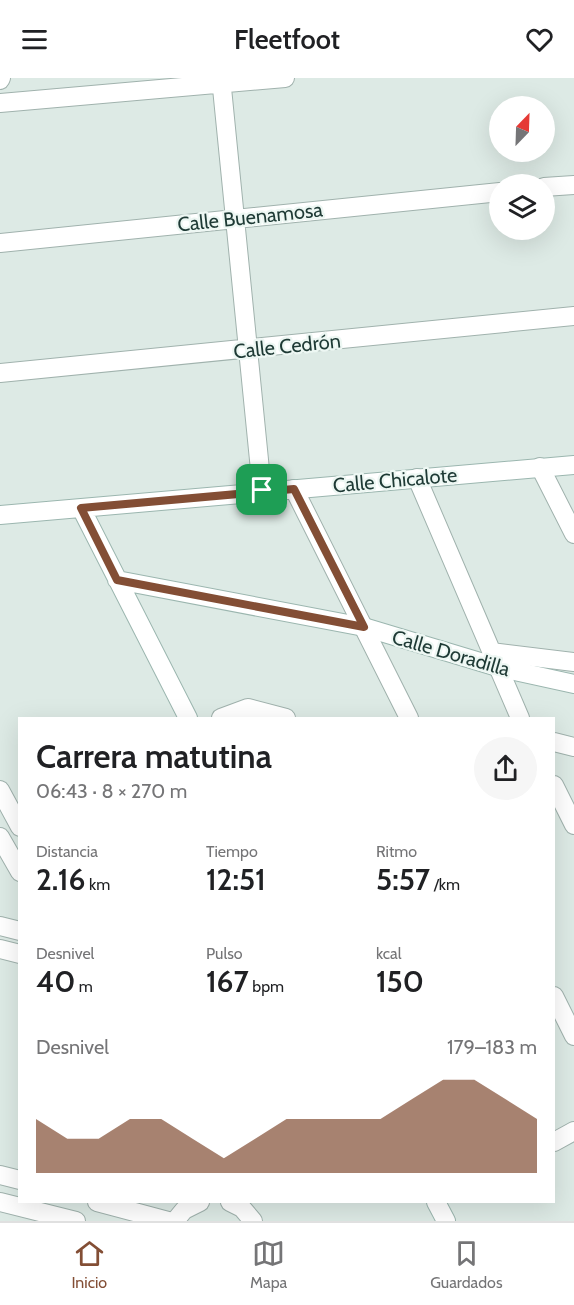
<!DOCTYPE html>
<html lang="es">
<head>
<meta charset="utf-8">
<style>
	:root { --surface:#fff; --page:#f6f6f6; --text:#202124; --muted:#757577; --line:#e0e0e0; --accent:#834e35 }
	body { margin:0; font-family:Cabin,sans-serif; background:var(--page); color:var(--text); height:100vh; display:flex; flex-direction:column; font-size:22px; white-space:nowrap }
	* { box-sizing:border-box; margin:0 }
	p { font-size:20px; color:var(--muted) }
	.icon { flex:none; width:33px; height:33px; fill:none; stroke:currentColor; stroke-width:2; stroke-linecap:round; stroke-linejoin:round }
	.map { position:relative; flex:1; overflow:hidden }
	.panel { position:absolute; left:18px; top:639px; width:537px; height:486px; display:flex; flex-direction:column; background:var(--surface); border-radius:0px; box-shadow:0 6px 24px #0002 }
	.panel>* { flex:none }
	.needle { width:39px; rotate:23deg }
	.buttons { position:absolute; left:489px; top:18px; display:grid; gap:12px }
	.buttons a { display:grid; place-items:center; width:66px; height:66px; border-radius:50%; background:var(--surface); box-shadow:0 6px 24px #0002; font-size:30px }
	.pin { position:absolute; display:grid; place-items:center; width:51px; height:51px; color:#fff; margin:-26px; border-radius:12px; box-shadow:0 3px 9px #0006 }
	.round { display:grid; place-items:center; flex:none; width:63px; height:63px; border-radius:32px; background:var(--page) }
	.summary { display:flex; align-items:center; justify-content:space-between; height:102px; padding:0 18px }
	h1 { font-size:33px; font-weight:600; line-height:45px }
	.stats { display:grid; grid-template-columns:repeat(3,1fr); gap:9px; height:102px; padding:6px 18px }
	.stats div { display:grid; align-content:center }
	.stats b { font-size:30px; font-weight:600 }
	.stats small { font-size:16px; font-weight:400 }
	.stats p { font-size:16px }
	.chart { height:168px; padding:12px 18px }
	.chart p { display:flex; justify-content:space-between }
	.chart svg { width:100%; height:108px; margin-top:6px; fill:var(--accent); opacity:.7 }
	header { display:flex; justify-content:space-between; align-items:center; height:78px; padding:0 18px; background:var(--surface); font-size:27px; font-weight:600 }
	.tab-bar { display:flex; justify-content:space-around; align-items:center; height:84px; border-top:2px solid var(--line); background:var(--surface); font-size:16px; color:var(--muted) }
	.tab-bar a { display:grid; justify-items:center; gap:3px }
	.tab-bar .on { color:var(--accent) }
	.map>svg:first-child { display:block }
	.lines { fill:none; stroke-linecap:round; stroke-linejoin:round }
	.street-casing { stroke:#a0b2ad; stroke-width:20 }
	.secondary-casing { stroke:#9bb6af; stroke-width:20 }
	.street { stroke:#fff; stroke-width:18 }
	.secondary { stroke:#fff; stroke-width:18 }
	.route-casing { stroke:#fff; stroke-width:12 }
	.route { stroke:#834e35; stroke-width:8 }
	.labels { text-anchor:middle; stroke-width:4.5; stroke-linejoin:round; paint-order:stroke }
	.street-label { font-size:20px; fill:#1e3a35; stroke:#edf7f3 }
</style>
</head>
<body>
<header><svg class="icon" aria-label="menu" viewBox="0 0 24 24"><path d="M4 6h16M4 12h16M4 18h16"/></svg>Fleetfoot<svg class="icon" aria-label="heart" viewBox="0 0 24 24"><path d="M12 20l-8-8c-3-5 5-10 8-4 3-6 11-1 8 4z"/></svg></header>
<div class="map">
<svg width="574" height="1143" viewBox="0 0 574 1143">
	<rect width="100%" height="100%" fill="#ddeae5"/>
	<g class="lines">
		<defs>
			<path id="street" d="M221 0 262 412
				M0 2 1 0
				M0 25 285 0
				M544 109 574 107
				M0 165 500 114
				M0 295 574 238
				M540 389 574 456
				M417 400 520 640
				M294 411 409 640
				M491 574 574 584
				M221 640 248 630 286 640
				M554 664 574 669
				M554 707 574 747
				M0 712 20 749
				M0 759 20 794
				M0 848 20 853
				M0 871 20 876
				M554 918 574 958
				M554 1064 574 1053
				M0 1097 20 1102
				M0 1124 76 1143
				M97 1124 168 1143
				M230 1124 242 1130 253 1143
				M175 1143 184 1132 200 1124"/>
			<path id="secondary" d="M81 430 188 640
				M0 437 574 387
				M117 502 364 549 497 589 574 606
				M436 1124 446 1143"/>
		</defs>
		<use href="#street" class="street-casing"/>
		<use href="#secondary" class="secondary-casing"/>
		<use href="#street" class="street"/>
		<use href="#secondary" class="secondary"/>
	</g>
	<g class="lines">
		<defs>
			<path id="route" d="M294 411 364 549 117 502 81 430Z"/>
		</defs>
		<use href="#route" class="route-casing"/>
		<use href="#route" class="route"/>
	</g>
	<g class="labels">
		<g class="street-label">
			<text transform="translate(250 139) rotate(-6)" y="7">Calle Buenamosa</text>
			<text transform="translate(287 268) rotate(-6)" y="7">Calle Cedrón</text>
			<text transform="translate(395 402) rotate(-5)" y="7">Calle Chicalote</text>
			<text transform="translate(451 575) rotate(16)" y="7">Calle Doradilla</text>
		</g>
	</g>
</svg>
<div class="buttons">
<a><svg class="needle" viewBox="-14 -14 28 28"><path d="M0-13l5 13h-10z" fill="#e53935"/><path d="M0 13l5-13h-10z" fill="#757577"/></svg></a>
<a><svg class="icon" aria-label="layers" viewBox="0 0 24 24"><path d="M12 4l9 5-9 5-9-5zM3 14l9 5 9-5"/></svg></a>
</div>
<div class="pin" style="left:262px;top:412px;background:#1e9e55"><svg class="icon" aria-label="arrive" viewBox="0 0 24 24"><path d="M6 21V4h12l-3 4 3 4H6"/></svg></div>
<section class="panel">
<div class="summary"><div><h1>Carrera matutina</h1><p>06:43 · 8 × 270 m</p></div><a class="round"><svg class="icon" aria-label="share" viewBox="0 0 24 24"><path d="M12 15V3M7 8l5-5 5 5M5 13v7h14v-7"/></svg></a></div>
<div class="stats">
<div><p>Distancia</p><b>2.16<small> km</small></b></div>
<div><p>Tiempo</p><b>12:51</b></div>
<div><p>Ritmo</p><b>5:57<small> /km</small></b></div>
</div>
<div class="stats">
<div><p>Desnivel</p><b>40<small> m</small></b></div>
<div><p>Pulso</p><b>167<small> bpm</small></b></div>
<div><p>kcal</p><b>150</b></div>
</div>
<div class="chart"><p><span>Desnivel</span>179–183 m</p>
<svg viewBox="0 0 160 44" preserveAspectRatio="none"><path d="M0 44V22L10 30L20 30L30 22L40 22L50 30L60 38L70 30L80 22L90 22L100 22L110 22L120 14L130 6L140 6L150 14L160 22V44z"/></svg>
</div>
</section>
</div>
<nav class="tab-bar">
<a class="on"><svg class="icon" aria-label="home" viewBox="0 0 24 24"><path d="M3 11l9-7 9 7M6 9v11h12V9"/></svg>Inicio</a>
<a><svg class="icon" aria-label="map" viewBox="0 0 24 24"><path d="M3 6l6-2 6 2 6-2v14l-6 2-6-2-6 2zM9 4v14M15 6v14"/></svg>Mapa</a>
<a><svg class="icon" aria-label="saved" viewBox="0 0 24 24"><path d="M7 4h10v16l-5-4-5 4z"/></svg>Guardados</a>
</nav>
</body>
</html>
